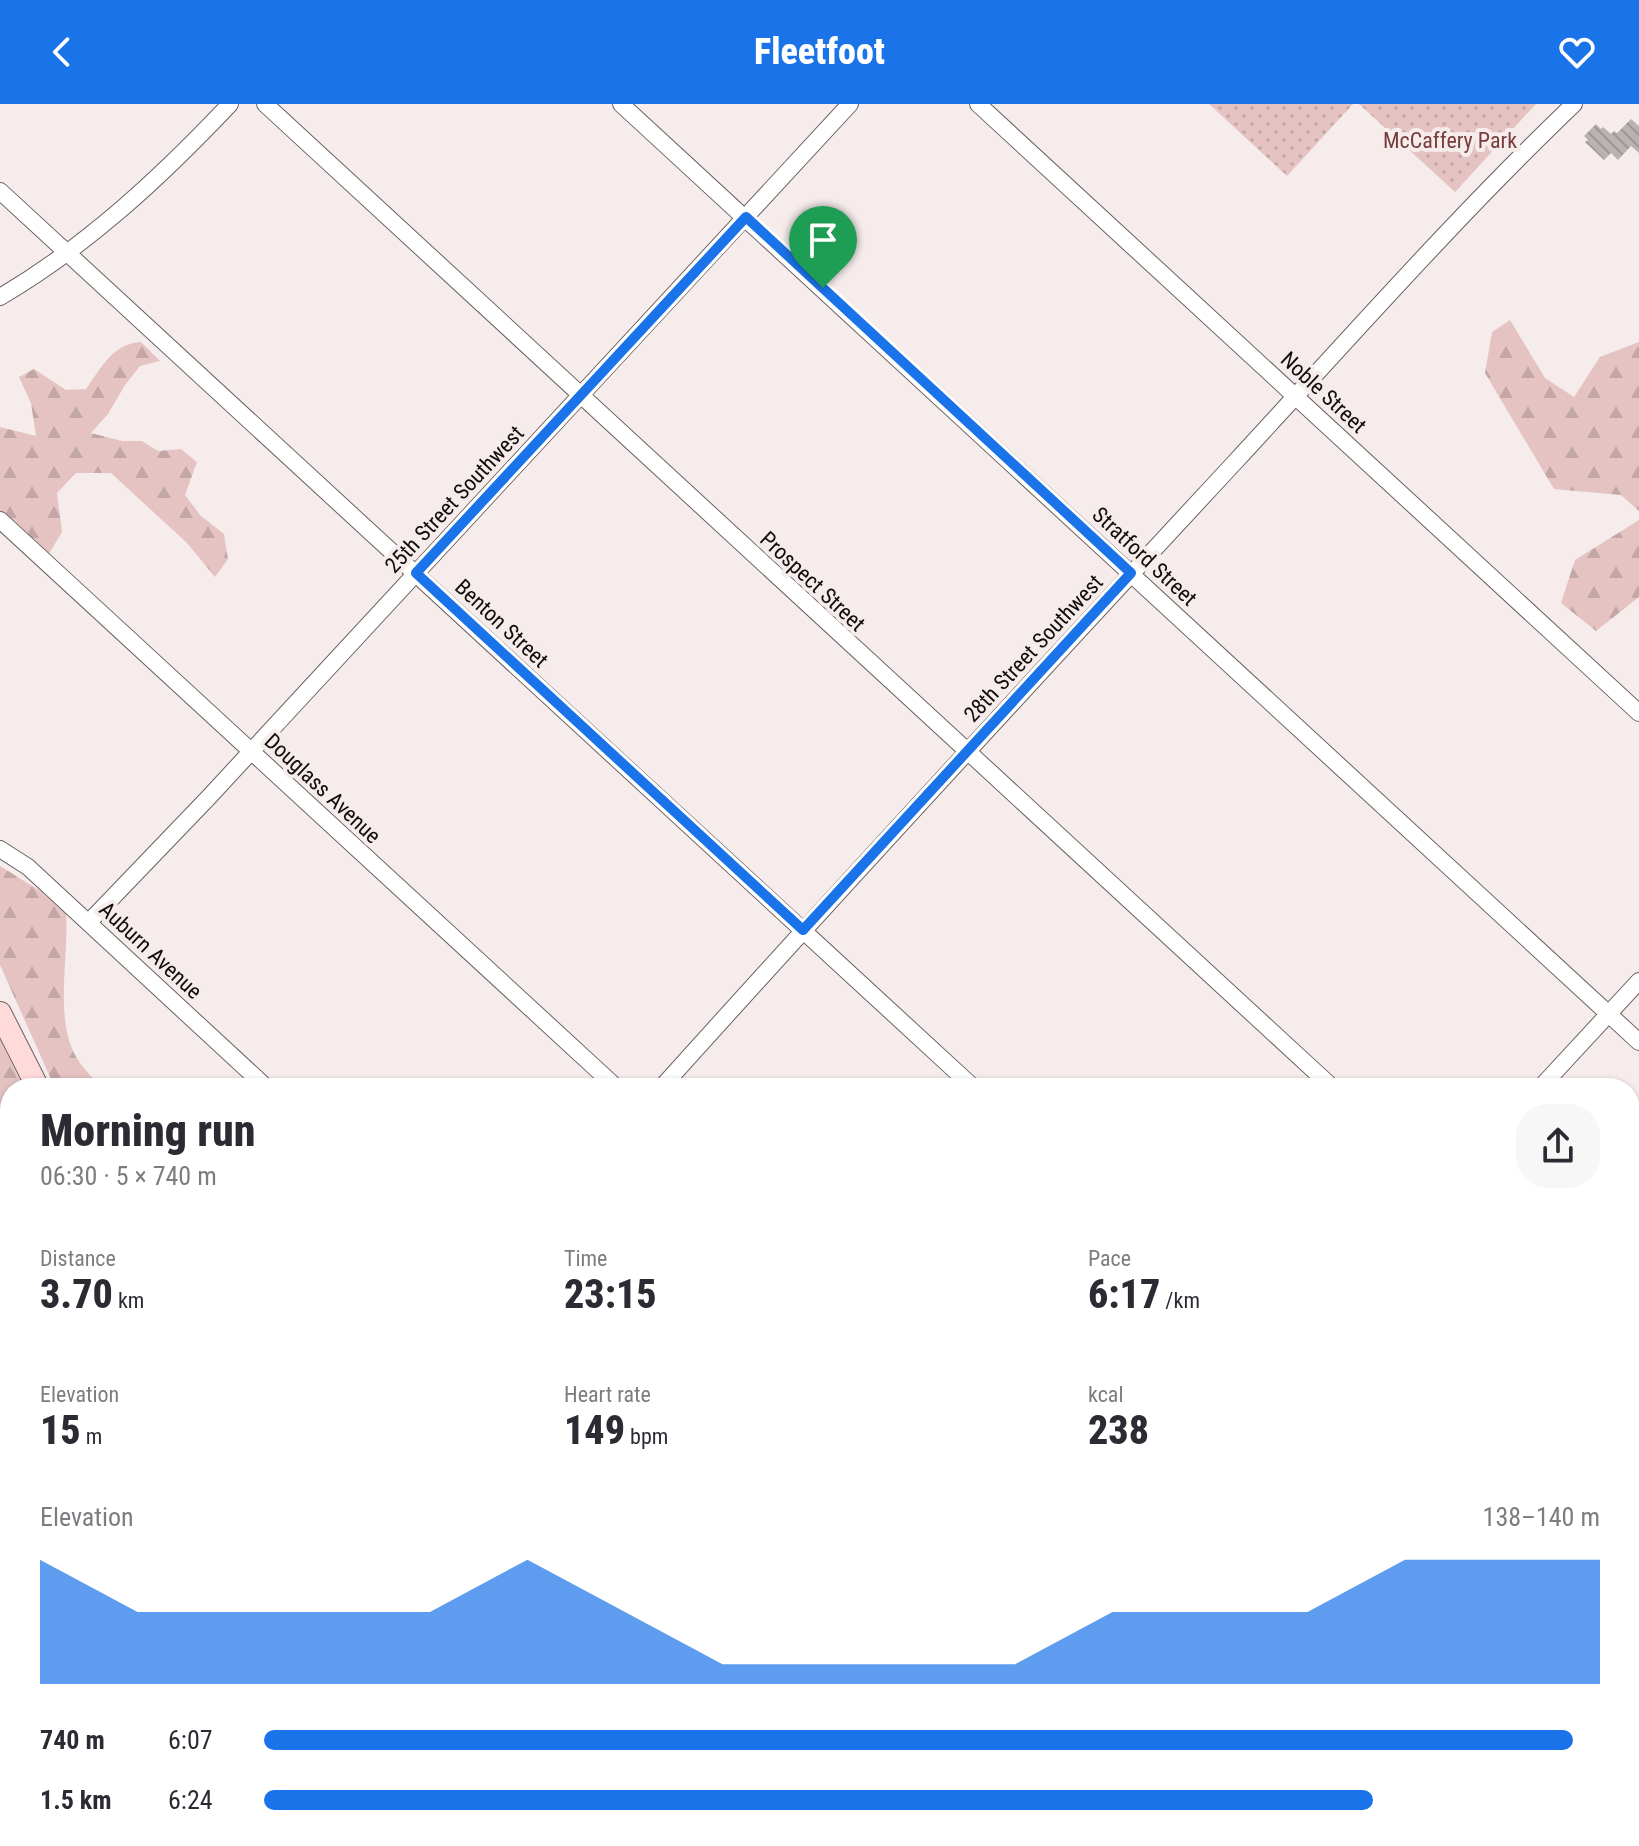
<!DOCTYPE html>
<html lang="en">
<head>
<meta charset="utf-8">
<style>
	:root { --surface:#fff; --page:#f7f7f7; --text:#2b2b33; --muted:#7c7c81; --accent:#1a73e8 }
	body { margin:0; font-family:"Roboto Condensed",sans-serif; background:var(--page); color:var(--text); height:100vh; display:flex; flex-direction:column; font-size:30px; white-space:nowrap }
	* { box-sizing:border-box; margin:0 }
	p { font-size:26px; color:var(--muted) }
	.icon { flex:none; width:44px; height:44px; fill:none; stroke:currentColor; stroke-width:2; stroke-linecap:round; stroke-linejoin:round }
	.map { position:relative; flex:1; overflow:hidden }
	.side { position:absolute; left:0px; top:974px; width:1640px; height:768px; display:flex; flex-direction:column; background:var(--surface); border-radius:32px 32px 0 0; box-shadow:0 2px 6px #0004 }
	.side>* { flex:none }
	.pin { position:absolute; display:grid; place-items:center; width:68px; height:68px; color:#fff; margin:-82px -34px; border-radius:50% 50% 50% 0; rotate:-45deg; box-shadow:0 0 8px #0007 }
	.pin .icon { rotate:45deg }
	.round { display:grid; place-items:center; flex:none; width:84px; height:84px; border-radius:32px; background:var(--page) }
	.headline { display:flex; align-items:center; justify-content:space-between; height:136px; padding:0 40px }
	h1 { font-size:44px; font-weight:800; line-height:60px }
	.figures { display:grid; grid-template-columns:repeat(3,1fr); gap:12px; height:136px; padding:8px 40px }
	.figures div { display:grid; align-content:center }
	.figures b { font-size:40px; font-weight:800 }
	.figures small { font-size:22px; font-weight:400 }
	.figures p { font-size:22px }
	.chart { height:224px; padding:16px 40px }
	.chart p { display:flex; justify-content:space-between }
	.chart svg { width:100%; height:144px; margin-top:8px; fill:var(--accent); opacity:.7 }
	ul { padding:0 40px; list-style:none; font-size:26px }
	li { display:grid; grid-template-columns:128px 96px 1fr; align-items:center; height:60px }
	li i { height:20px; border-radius:10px; background:var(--accent) }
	header { display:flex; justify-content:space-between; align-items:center; height:104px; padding:0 40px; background:var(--accent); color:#fff; font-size:36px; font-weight:800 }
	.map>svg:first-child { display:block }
	.built { fill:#eddcdc }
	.grass { fill:url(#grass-dots) }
	.forest { fill:url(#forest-firs) }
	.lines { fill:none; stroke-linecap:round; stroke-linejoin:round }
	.stream { stroke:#c69998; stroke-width:5 }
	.building { fill:url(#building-back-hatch) }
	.lane-casing { stroke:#6a6262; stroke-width:10 }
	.street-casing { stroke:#6a6262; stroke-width:18 }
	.secondary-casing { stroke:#6a6262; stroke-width:24 }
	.lane { stroke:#fff; stroke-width:8 }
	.street { stroke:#fff; stroke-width:16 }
	.secondary { stroke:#fedadb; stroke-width:22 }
	.route-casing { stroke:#fff; stroke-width:16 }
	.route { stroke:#1a73e8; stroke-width:10 }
	.labels { text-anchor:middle; stroke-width:8; stroke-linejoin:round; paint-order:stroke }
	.park-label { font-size:22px; fill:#793c3e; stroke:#f5eceb }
	.street-label { font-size:22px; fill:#100d0d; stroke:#f5eceb }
</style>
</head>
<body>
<header><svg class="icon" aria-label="back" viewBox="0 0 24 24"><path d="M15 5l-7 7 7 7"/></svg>Fleetfoot<svg class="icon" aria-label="heart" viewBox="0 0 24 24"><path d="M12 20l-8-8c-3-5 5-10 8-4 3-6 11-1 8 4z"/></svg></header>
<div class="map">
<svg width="1639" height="1742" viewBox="0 0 1639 1742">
	<defs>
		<pattern id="grass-dots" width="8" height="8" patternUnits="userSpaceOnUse" patternTransform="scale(2)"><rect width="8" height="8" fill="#e4c3c2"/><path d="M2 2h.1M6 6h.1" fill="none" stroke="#c3a6a6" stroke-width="1.8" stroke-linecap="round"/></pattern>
		<pattern id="forest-firs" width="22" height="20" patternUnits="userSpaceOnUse" patternTransform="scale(2)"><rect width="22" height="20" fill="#e4c3c2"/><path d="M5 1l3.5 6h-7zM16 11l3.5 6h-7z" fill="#c3a6a6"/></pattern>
		<pattern id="building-back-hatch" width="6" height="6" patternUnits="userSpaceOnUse" patternTransform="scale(2)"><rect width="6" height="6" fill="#bab1b1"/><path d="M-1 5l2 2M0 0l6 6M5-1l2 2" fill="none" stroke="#9f9797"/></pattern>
	</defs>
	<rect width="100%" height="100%" fill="#f5eceb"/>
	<path class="built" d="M0 1707 10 1710V1732H87L122 1742H0Z
		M1076 1732H1418L1409 1742H1087Z"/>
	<path class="grass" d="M1209 0H1353L1287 72Z
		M1359 0H1536L1455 88Z"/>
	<path class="forest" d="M1510 216 1545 274 1574 293 1600 253 1639 238V407L1621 391 1554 385 1485 269 1492 228Z
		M141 238 160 257 140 262 125 281 108 310 91 329 122 337H142L158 347 181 345 197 358 185 391 201 412 224 430 228 455 215 473 187 439 111 369H76L57 389 62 428 47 453 0 408V323L36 332 31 299 19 273 34 265 66 286 86 285C102 263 112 240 141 238Z
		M1639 416V493L1596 527 1561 499 1575 456Z
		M0 762 40 787 66 810C69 853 55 910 74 949 80 961 92 973 101 984H55L0 861Z
		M0 936 24 984H10V1233L0 1206Z
		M0 1238 10 1251V1498L0 1496Z"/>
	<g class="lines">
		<path class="stream" d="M0 1218 10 1233
			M186 1742 187 1732"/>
	</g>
	<path class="building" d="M1631 15 1639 22V49L1631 42 1618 56 1611 49 1604 56 1585 38 1588 36 1584 32 1596 20 1601 25 1603 23 1611 30 1614 27 1617 29Z
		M374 1732H400L395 1742H369Z"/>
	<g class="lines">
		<defs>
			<path id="lane" d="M0 1642 10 1645
				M0 1690 10 1653
				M6 1742 10 1726
				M97 1742 98 1732"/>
			<path id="street" d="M265 0 1333 984
				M621 0 1639 938
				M978 0 1639 609
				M0 87 974 984
				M0 193C87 142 161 73 230 0
				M0 416 617 984
				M0 745 28 763 267 984
				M89 818 209 693 850 0
				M661 984C851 773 1043 565 1236 357 1347 237 1456 113 1574 0
				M1540 984 1639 877
				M1630 1258 1639 1266
				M1630 1588 1639 1596
				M729 1732 747 1742
				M876 1732 887 1742
				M1076 1732 1087 1742
				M846 1742 854 1732"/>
			<path id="secondary" d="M0 909 38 984
				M0 1695 10 1698
				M1630 1714 1639 1704
				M136 1732 167 1742
				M307 1732V1742
				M1603 1742 1613 1732"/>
		</defs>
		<use href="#lane" class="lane-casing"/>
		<use href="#street" class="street-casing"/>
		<use href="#secondary" class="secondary-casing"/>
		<use href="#lane" class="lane"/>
		<use href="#street" class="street"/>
		<use href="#secondary" class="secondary"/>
	</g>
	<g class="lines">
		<defs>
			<path id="route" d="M746 113 1131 469 803 826 416 469Z"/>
		</defs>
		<use href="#route" class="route-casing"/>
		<use href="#route" class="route"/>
	</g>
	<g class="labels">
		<g class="park-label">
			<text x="1450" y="44">McCaffery Park</text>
		</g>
		<g class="street-label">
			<text transform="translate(1324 288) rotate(43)" y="8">Noble Street</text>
			<text transform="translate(454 395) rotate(-47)" y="8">25th Street Southwest</text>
			<text transform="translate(1145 452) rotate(43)" y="8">Stratford Street</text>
			<text transform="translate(813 477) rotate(43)" y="8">Prospect Street</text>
			<text transform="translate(502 519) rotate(43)" y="8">Benton Street</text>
			<text transform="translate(1033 544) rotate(-47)" y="8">28th Street Southwest</text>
			<text transform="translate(323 684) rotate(43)" y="8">Douglass Avenue</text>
			<text transform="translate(151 846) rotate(43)" y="8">Auburn Avenue</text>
		</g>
	</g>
</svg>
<div class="pin" style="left:823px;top:184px;background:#1e9e55"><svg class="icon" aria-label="arrive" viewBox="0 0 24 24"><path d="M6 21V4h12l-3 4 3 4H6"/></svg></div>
<section class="side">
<div class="headline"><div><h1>Morning run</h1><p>06:30 · 5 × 740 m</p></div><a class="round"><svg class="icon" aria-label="share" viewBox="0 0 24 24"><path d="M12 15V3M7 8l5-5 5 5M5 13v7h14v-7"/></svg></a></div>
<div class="figures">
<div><p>Distance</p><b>3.70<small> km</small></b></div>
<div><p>Time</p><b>23:15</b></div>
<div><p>Pace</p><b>6:17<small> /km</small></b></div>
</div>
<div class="figures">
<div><p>Elevation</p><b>15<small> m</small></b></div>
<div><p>Heart rate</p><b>149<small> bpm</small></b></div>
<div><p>kcal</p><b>238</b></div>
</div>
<div class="chart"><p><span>Elevation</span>138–140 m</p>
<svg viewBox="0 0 160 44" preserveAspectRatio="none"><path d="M0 44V6L10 22L20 22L30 22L40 22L50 6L60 22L70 38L80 38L90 38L100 38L110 22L120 22L130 22L140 6L150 6L160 6V44z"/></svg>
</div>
<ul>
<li><b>740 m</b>6:07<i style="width:98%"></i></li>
<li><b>1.5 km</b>6:24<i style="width:83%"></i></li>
</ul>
</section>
</div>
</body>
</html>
